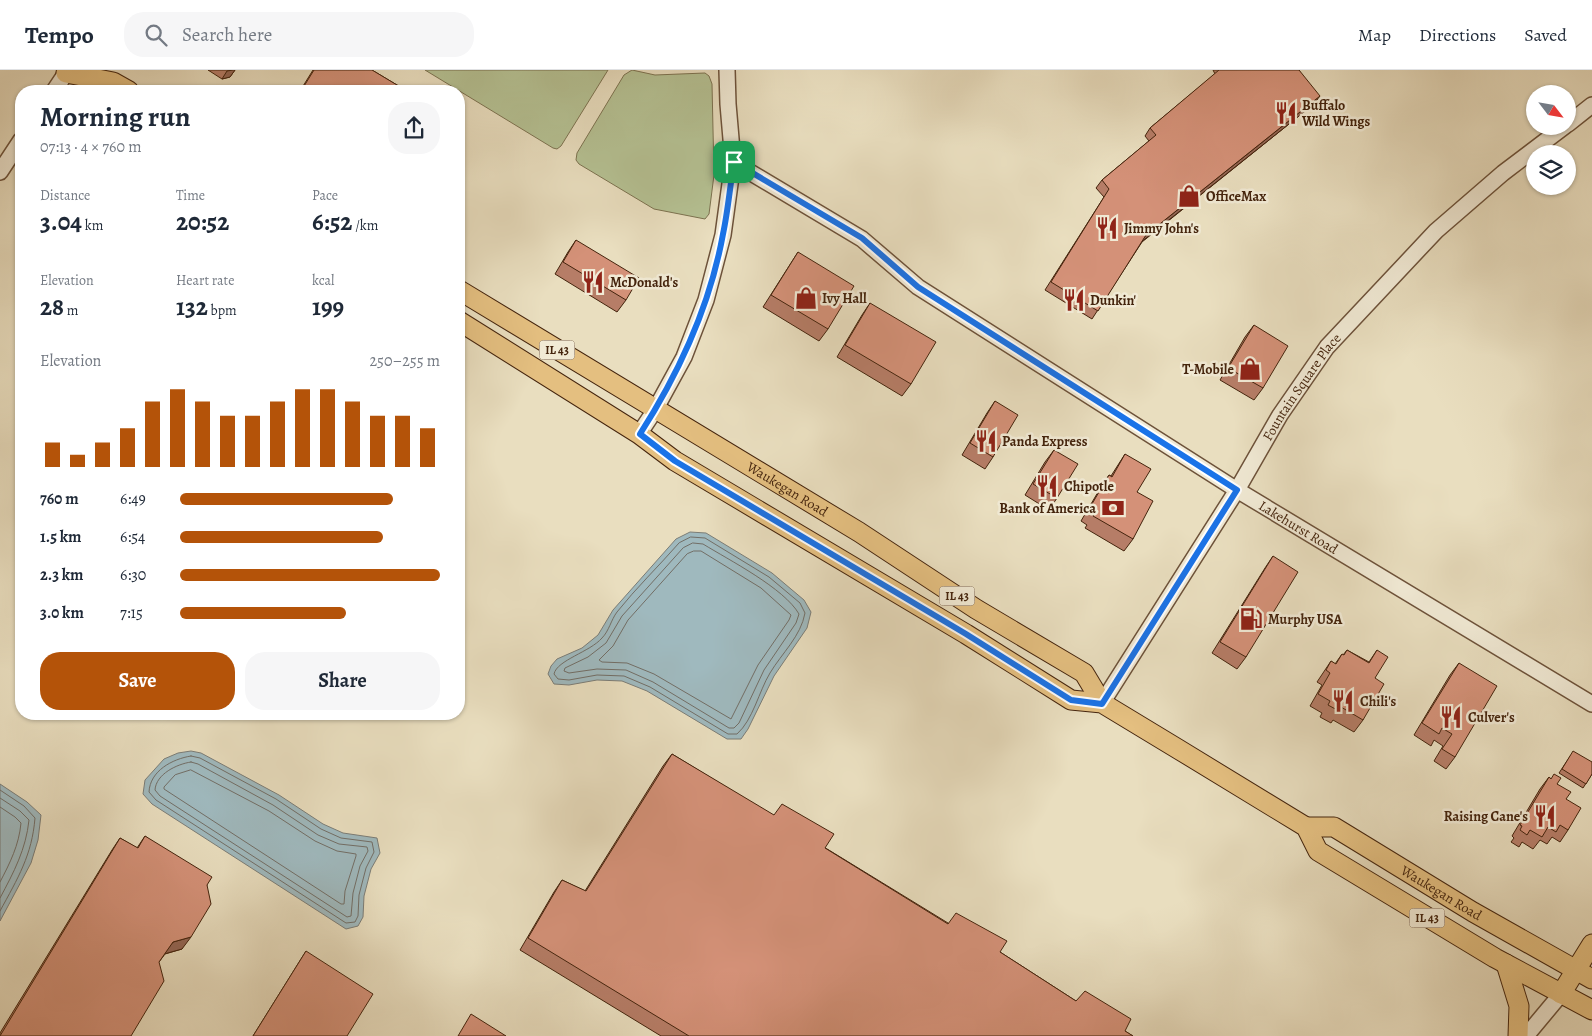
<!DOCTYPE html>
<html lang="en">
<head>
<meta charset="utf-8">
<style>
	:root { --surface:#fff; --page:#f6f6f7; --text:#1f2937; --muted:#747a83; --line:#e0e1e3; --accent:#b45309 }
	body { margin:0; font-family:Alegreya,serif; background:var(--page); color:var(--text); height:100vh; display:flex; flex-direction:column; font-size:19px; white-space:nowrap }
	* { box-sizing:border-box; margin:0 }
	p { font-size:16px; color:var(--muted) }
	.icon { flex:none; width:28px; height:28px; fill:none; stroke:currentColor; stroke-width:2; stroke-linecap:round; stroke-linejoin:round }
	.map { position:relative; flex:1; overflow:hidden }
	.panel { position:absolute; left:15px; top:15px; width:450px; height:635px; display:flex; flex-direction:column; background:var(--surface); border-radius:20px; box-shadow:0 1px 4px #0004 }
	.panel>* { flex:none }
	.needle { width:32px; rotate:121deg }
	.buttons { position:absolute; left:1526px; top:15px; display:grid; gap:10px }
	.buttons a { display:grid; place-items:center; width:50px; height:50px; border-radius:50%; background:var(--surface); box-shadow:0 1px 4px #0004; font-size:25px }
	.pin { position:absolute; display:grid; place-items:center; width:42px; height:42px; color:#fff; margin:-21px; border-radius:10px; box-shadow:0 2px 8px #0006 }
	.round { display:grid; place-items:center; flex:none; width:52px; height:52px; border-radius:20px; background:var(--page) }
	.headline { display:flex; align-items:center; justify-content:space-between; height:85px; padding:0 25px }
	h1 { font-size:28px; font-weight:700; line-height:38px }
	.figures { display:grid; grid-template-columns:repeat(3,1fr); gap:8px; height:85px; padding:5px 25px }
	.figures div { display:grid; align-content:center }
	.figures b { font-size:25px; font-weight:700 }
	.figures small { font-size:14px; font-weight:400 }
	.figures p { font-size:14px }
	.chart { height:140px; padding:10px 25px }
	.chart p { display:flex; justify-content:space-between }
	.chart svg { width:100%; height:90px; margin-top:5px; stroke:var(--accent); stroke-width:6 }
	.cta { display:flex; gap:10px; margin-top:auto; padding:10px 25px }
	.cta a { flex:1; height:58px; border-radius:20px; background:var(--accent); color:#fff; font-size:20px; font-weight:700; line-height:58px; text-align:center }
	.cta a+a { background:var(--page); color:var(--text) }
	ul { padding:0 25px; list-style:none; font-size:16px }
	li { display:grid; grid-template-columns:80px 60px 1fr; align-items:center; height:38px }
	li i { height:12px; border-radius:6px; background:var(--accent) }
	header { display:flex; align-items:center; gap:30px; box-sizing:border-box; height:70px; padding:0 25px; background:var(--surface); border-bottom:1px solid var(--line) }
	header strong { font-size:24px }
	nav { display:flex; gap:28px; margin-inline-start:auto; font-size:18px }
	.search { width:350px; height:45px; background:var(--page); display:flex; align-items:center; gap:12px; box-sizing:border-box; padding:0 18px; border-radius:20px; color:var(--muted); font-size:19px }
	.map>svg:first-child { display:block }
	.green { fill:#b5c193; stroke:#7c7250 }
	.water { fill:#9fb9be; stroke:#7b7d77 }
	.lines { fill:none; stroke-linecap:round; stroke-linejoin:round }
	.shore { stroke:#726e66; stroke-width:1 }
	.minor-casing { stroke:#6d523a; stroke-width:18 }
	.major-casing { stroke:#44240d; stroke-width:21 }
	.minor { stroke:#f1ead5; stroke-width:15 }
	.major { stroke:#e4bf80; stroke-width:19 }
	.wall { fill:#b67d67; stroke:#44240d }
	.shaded-wall { fill:#946654; stroke:#44240d }
	.building { fill:#d49178; stroke:#44240d }
	.route-casing { stroke:#fff; stroke-width:10 }
	.route { stroke:#1a73e8; stroke-width:6 }
	.labels { text-anchor:middle; stroke-width:5; stroke-linejoin:round; paint-order:stroke }
	.shield { fill:#f1ead5; stroke:#785f49; stroke-width:1 }
	.shield-label { font-size:12px; font-weight:bold; fill:#44240d }
	.poi-label { font-size:14px; font-weight:bold; fill:#44240d; stroke:#f1ead5; text-anchor:start }
	.street-label { font-size:14px; fill:#44240d; stroke:#f1ead5 }
</style>
</head>
<body>
<header>
<strong>Tempo</strong>
<div class="search"><svg class="icon" aria-label="search" viewBox="0 0 24 24"><circle cx="10" cy="10" r="6"/><path d="M15 15l6 6"/></svg>Search here</div>
<nav><a>Map</a><a>Directions</a><a>Saved</a></nav>
</header>
<div class="map">
<svg width="1592" height="966" viewBox="0 0 1592 966">
	<rect width="100%" height="100%" fill="#e9debf"/>
	<filter id="stains"><feTurbulence type="fractalNoise" baseFrequency=".004" numOctaves="4"/><feColorMatrix values="0 0 0 0 .2 0 0 0 0 .09 0 0 0 0 .02 0 0 0 .5 -.17"/></filter>
	<radialGradient id="worn" r=".72"><stop offset=".6" stop-color="#630" stop-opacity="0"/><stop offset="1" stop-color="#630" stop-opacity=".3"/></radialGradient>
	<path class="green" d="M425 0H608L561 76 557 79 553 78Z
		M632 0 655 5 705 3 709 6 712 14 714 105 709 144 705 149 654 139 579 94 576 90 577 83 624 5Z"/>
	<path class="water" d="M690 462 706 463 772 503 804 530 811 542 807 558 774 606 748 659 741 669H727L647 621 622 611 597 610 569 615 554 614 548 604 551 596 557 589 582 578 598 565 613 540 676 469Z
		M191 681 201 683 279 725 323 754 343 763 377 768 380 783 371 799 364 826 363 847 358 856 346 859 152 734 143 724 145 710 164 689 178 683Z
		M0 714 27 732 41 745 38 770 31 793 0 851Z"/>
	<g class="lines">
		<path class="shore" d="M691 467 705 468 769 507 800 533 805 543C801 566 782 583 770 603 759 621 753 650 737 664H728L650 617 624 606 597 605 569 610 558 609 554 604C557 590 590 582 602 568 609 561 611 550 617 542 636 518 659 496 679 473Z
			M693 473 703 474C729 490 784 518 799 544L796 553 764 600 739 653 734 658H729L653 612 626 600 597 599 569 603 564 601 565 598 588 587 606 573 622 546 683 478Z
			M694 481H701L761 518 791 545 789 550 758 595 731 649 654 604 627 593 602 592 599 590 613 576 628 550 687 484Z
			M191 686 200 688 276 729 321 759 341 768 372 772 374 782 366 798 359 825 358 846 355 852 346 853 156 730 149 722C150 701 172 689 191 686Z
			M191 692 198 694 273 735 318 765 339 774 367 777 368 781 360 796 353 823 351 846 347 847 160 726 155 720C156 704 177 694 191 692Z
			M191 700 269 741 315 771 337 781 356 784V786L345 821 344 834H341L164 719V717L175 705Z
			M0 720 24 736 35 748C32 785 18 808 0 841
			M0 728 20 741 29 750C26 779 14 802 0 828
			M0 737 15 747 21 753C19 775 10 793 0 812"/>
		<defs>
			<g id="minor">
				<path d="M54 21 68 0"/>
				<path d="M1568 54 1592 35"/>
				<path id="s1" d="M733 92 862 169 918 217 1237 420 1592 634"/>
				<path d="M0 102 21 70"/>
				<path d="M639 364 655 340 684 287 706 230 723 165 733 92 728 34 727 0"/>
				<path id="s2" d="M1102 633 1237 420 1280 345 1327 277 1436 161 1503 103 1565 56"/>
				<path d="M1526 966 1561 924"/>
			</g>
			<g id="major">
				<path d="M66 3 113 12 129 21"/>
				<path id="s3" d="M459 220 859 462 976 539 1084 603 1102 633"/>
				<path d="M459 251 639 364 675 391 966 564 1071 630 1102 633 1178 679 1306 757 1318 781 1495 888 1592 940"/>
				<path id="s4" d="M1306 757H1334L1473 842 1592 909"/>
				<path d="M1506 894 1519 936 1518 966"/>
				<path d="M1561 924 1592 874"/>
			</g>
		</defs>
		<use href="#minor" class="minor-casing"/>
		<use href="#major" class="major-casing"/>
		<use href="#minor" class="minor"/>
		<use href="#major" class="major"/>
	</g>
	<path class="wall" d="M208 0H235L230 7 222 9Z
		M313 0H372L407 21H300Z
		M1213 0H1299L1314 34 1142 172 1092 249 1045 220 1104 127 1096 118 1102 110 1149 71 1145 66 1150 58 1215 4Z
		M576 170 626 230 617 242 555 204 568 182Z
		M798 182 828 259 819 271 763 237Z
		M870 233 911 314 902 326 837 287 862 245Z
		M1254 255 1263 318 1254 330 1220 310 1245 267Z
		M21 275V282L18 280Z
		M995 331 993 387 985 399 962 385 987 343Z
		M1054 380 1057 428 1049 440 1025 425 1045 392Z
		M1125 384 1137 422 1133 469 1124 481 1085 458 1087 455 1081 451 1101 417 1109 405 1111 406Z
		M1273 486 1246 587 1237 599 1212 583 1265 498Z
		M1347 580 1369 592 1377 580 1375 608 1363 650 1354 662 1333 650 1331 653 1320 647 1322 643 1310 636 1322 615 1317 612 1331 591 1335 594 1342 584 1343 585Z
		M1459 593 1455 687 1446 699 1434 691 1443 676 1434 670 1431 676 1414 665 1450 605Z
		M672 684 948 853 1000 882 1076 931 1133 966H661L520 880 554 822 562 810 585 821 663 696Z
		M1571 685 1592 704 1583 718 1559 703Z
		M1549 707 1557 714 1566 729 1568 760 1560 772 1552 767 1547 774 1540 770 1533 779 1522 772 1519 777 1511 772 1514 768 1512 766 1540 719Z
		M145 766 207 815 182 879 165 884 159 892 0 966V963L112 780 120 768 137 778Z
		M306 881 347 966H253L301 889Z"/>
	<path class="shaded-wall" d="M233 0H235L230 7 222 9 227 1Z
		M1320 26 1314 34 1140 173 1146 165Z
		M191 867 182 879 164 884 173 872Z"/>
	<path class="building" d="M314 0H372L407 21H301Z
		M1219 0H1299L1320 26 1146 165 1098 241 1051 212 1109 119 1102 110 1156 65 1150 58Z
		M576 170 639 208 626 230 563 192Z
		M798 182 854 216 828 259 771 225Z
		M870 233 936 272 911 314 845 275Z
		M1254 255 1288 276 1263 318 1228 298Z
		M995 331 1018 345 993 387 970 373Z
		M1054 380 1078 394 1057 428 1033 414Z
		M1125 384 1151 399 1137 422 1153 431 1133 469 1093 446 1095 443 1089 439 1109 405 1112 407Z
		M1273 486 1298 502 1246 587 1220 572Z
		M1347 580 1369 593 1377 580 1388 587 1375 608 1384 614 1363 650 1341 637 1339 641 1328 635 1330 631 1318 624 1330 603 1326 600 1331 591 1336 594 1342 584 1344 585Z
		M1459 593 1497 616 1455 687 1442 679 1452 664 1442 658 1439 664 1422 653Z
		M1573 681 1592 692V704L1586 714 1562 699Z
		M672 684 774 745 782 734 834 764 825 778 948 854 956 843 1007 871 1000 882 1076 931 1085 921 1131 949 1125 961 1133 966H689L528 868 562 810 586 821Z
		M1554 704 1561 708 1557 714 1571 722 1566 729 1581 738 1568 760 1560 755 1556 762 1548 757 1542 767 1530 760 1527 765 1520 760 1522 756 1520 755 1549 707 1551 709Z
		M145 766 212 807 207 815 211 834 191 867 173 872 159 892 164 911 131 966H0L120 768 138 778Z
		M306 881 373 924 347 966H253Z
		M471 944 506 966H458Z"/>
	<g class="lines">
		<defs>
			<path id="route" d="M734 92 862 168 918 217 1237 420 1102 634 1071 630 966 564 675 391 640 364C679 303 710 236 723 164 728 141 730 116 734 92Z"/>
		</defs>
		<use href="#route" class="route-casing"/>
		<use href="#route" class="route"/>
	</g>
	<defs>
		<symbol id="restaurant-bare" viewBox="-9 -9 18 18"><path d="M-5-6h1v4h1v-4h1v4h1v-4h1v5L-1.5 .5V6h-2V.5L-5-1ZM5-6V6H3V1.5H1.5Q1.5-4 5-6Z" fill="#8f2418" stroke="#f1ead5" stroke-width="2.5" paint-order="stroke"/></symbol>
		<symbol id="shop-bare" viewBox="-9 -9 18 18"><path d="M-5-2.5h2.3a2.7 3.5 0 0 1 5.4 0H5L5.5 6h-11ZM-1.5-2.5h3a1.5 2.3 0 0 0-3 0Z" fill="#8f2418" stroke="#f1ead5" stroke-width="2.5" paint-order="stroke"/></symbol>
		<symbol id="bank-bare" viewBox="-9 -9 18 18"><path d="M-6-4H6V4H-6ZM0-2.3a2.3 2.3 0 1 0 0 4.6a2.3 2.3 0 1 0 0-4.6Z" fill="#8f2418" stroke="#f1ead5" stroke-width="2.5" paint-order="stroke"/></symbol>
		<symbol id="fuel-bare" viewBox="-9 -9 18 18"><path d="M-5.5-6h7V0h2V4h1.3V-2.5L3-4.5l.8-.8L6-3V5H2.5V1h-1V6h-7ZM-4.2-4.7v3.2H.2V-4.7Z" fill="#8f2418" stroke="#f1ead5" stroke-width="2.5" paint-order="stroke"/></symbol>
	</defs>
	<g fill-rule="evenodd">
		<use href="#restaurant-bare" x="1270" y="27" width="32" height="32"/>
		<use href="#shop-bare" x="1173" y="110" width="32" height="32"/>
		<use href="#restaurant-bare" x="1091" y="142" width="32" height="32"/>
		<use href="#restaurant-bare" x="577" y="196" width="32" height="32"/>
		<use href="#shop-bare" x="790" y="212" width="32" height="32"/>
		<use href="#restaurant-bare" x="1058" y="214" width="32" height="32"/>
		<use href="#shop-bare" x="1234" y="283" width="32" height="32"/>
		<use href="#restaurant-bare" x="970" y="355" width="32" height="32"/>
		<use href="#restaurant-bare" x="1031" y="400" width="32" height="32"/>
		<use href="#bank-bare" x="1097" y="422" width="32" height="32"/>
		<use href="#fuel-bare" x="1235" y="533" width="32" height="32"/>
		<use href="#restaurant-bare" x="1327" y="615" width="32" height="32"/>
		<use href="#restaurant-bare" x="1435" y="631" width="32" height="32"/>
		<use href="#restaurant-bare" x="1529" y="730" width="32" height="32"/>
	</g>
	<g class="labels">
		<g class="shield">
			<rect x="539.5" y="270.5" width="35" height="19" rx="4"/>
			<rect x="939.5" y="516.5" width="35" height="19" rx="4"/>
			<rect x="1409.5" y="838.5" width="35" height="19" rx="4"/>
		</g>
		<g class="shield-label">
			<text x="557" y="284">IL 43</text>
			<text x="957" y="530">IL 43</text>
			<text x="1427" y="852">IL 43</text>
		</g>
		<g class="poi-label">
			<text x="1302" y="40">Buffalo<tspan x="1302" dy="16">Wild Wings</tspan></text>
			<text x="1206" y="131">OfficeMax</text>
			<text x="1124" y="163">Jimmy John's</text>
			<text x="610" y="217">McDonald's</text>
			<text x="822" y="233">Ivy Hall</text>
			<text x="1090" y="235">Dunkin'</text>
			<text x="1234" y="304" text-anchor="end">T-Mobile</text>
			<text x="1002" y="376">Panda Express</text>
			<text x="1064" y="421">Chipotle</text>
			<text x="1096" y="443" text-anchor="end">Bank of America</text>
			<text x="1268" y="554">Murphy USA</text>
			<text x="1360" y="636">Chili's</text>
			<text x="1468" y="652">Culver's</text>
			<text x="1528" y="751" text-anchor="end">Raising Cane's</text>
		</g>
		<g class="street-label">
			<text dy="5" stroke="none"><textPath href="#s2" startOffset="374">Fountain Square Place</textPath></text>
			<text dy="5" stroke="none"><textPath href="#s3" startOffset="384">Waukegan Road</textPath></text>
			<text dy="5" stroke="none"><textPath href="#s1" startOffset="674">Lakehurst Road</textPath></text>
			<text dy="5" stroke="none"><textPath href="#s4" startOffset="154">Waukegan Road</textPath></text>
		</g>
	</g>
	<rect width="100%" height="100%" filter="url(#stains)"/>
	<rect width="100%" height="100%" fill="url(#worn)"/>
</svg>
<div class="buttons">
<a><svg class="needle" viewBox="-14 -14 28 28"><path d="M0-13l5 13h-10z" fill="#e53935"/><path d="M0 13l5-13h-10z" fill="#747a83"/></svg></a>
<a><svg class="icon" aria-label="layers" viewBox="0 0 24 24"><path d="M12 4l9 5-9 5-9-5zM3 14l9 5 9-5"/></svg></a>
</div>
<div class="pin" style="left:734px;top:92px;background:#1e9e55"><svg class="icon" aria-label="arrive" viewBox="0 0 24 24"><path d="M6 21V4h12l-3 4 3 4H6"/></svg></div>
<section class="panel">
<div class="headline"><div><h1>Morning run</h1><p>07:13 · 4 × 760 m</p></div><a class="round"><svg class="icon" aria-label="share" viewBox="0 0 24 24"><path d="M12 15V3M7 8l5-5 5 5M5 13v7h14v-7"/></svg></a></div>
<div class="figures">
<div><p>Distance</p><b>3.04<small> km</small></b></div>
<div><p>Time</p><b>20:52</b></div>
<div><p>Pace</p><b>6:52<small> /km</small></b></div>
</div>
<div class="figures">
<div><p>Elevation</p><b>28<small> m</small></b></div>
<div><p>Heart rate</p><b>132<small> bpm</small></b></div>
<div><p>kcal</p><b>199</b></div>
</div>
<div class="chart"><p><span>Elevation</span>250–255 m</p>
<svg viewBox="0 0 160 44" preserveAspectRatio="none"><path d="M5 44V32M15 44V38M25 44V32M35 44V25M45 44V12M55 44V6M65 44V12M75 44V19M85 44V19M95 44V12M105 44V6M115 44V6M125 44V12M135 44V19M145 44V19M155 44V25"/></svg>
</div>
<ul>
<li><b>760 m</b>6:49<i style="width:82%"></i></li>
<li><b>1.5 km</b>6:54<i style="width:78%"></i></li>
<li><b>2.3 km</b>6:30<i style="width:100%"></i></li>
<li><b>3.0 km</b>7:15<i style="width:64%"></i></li>
</ul>
<div class="cta"><a>Save</a><a>Share</a></div>
</section>
</div>
</body>
</html>
